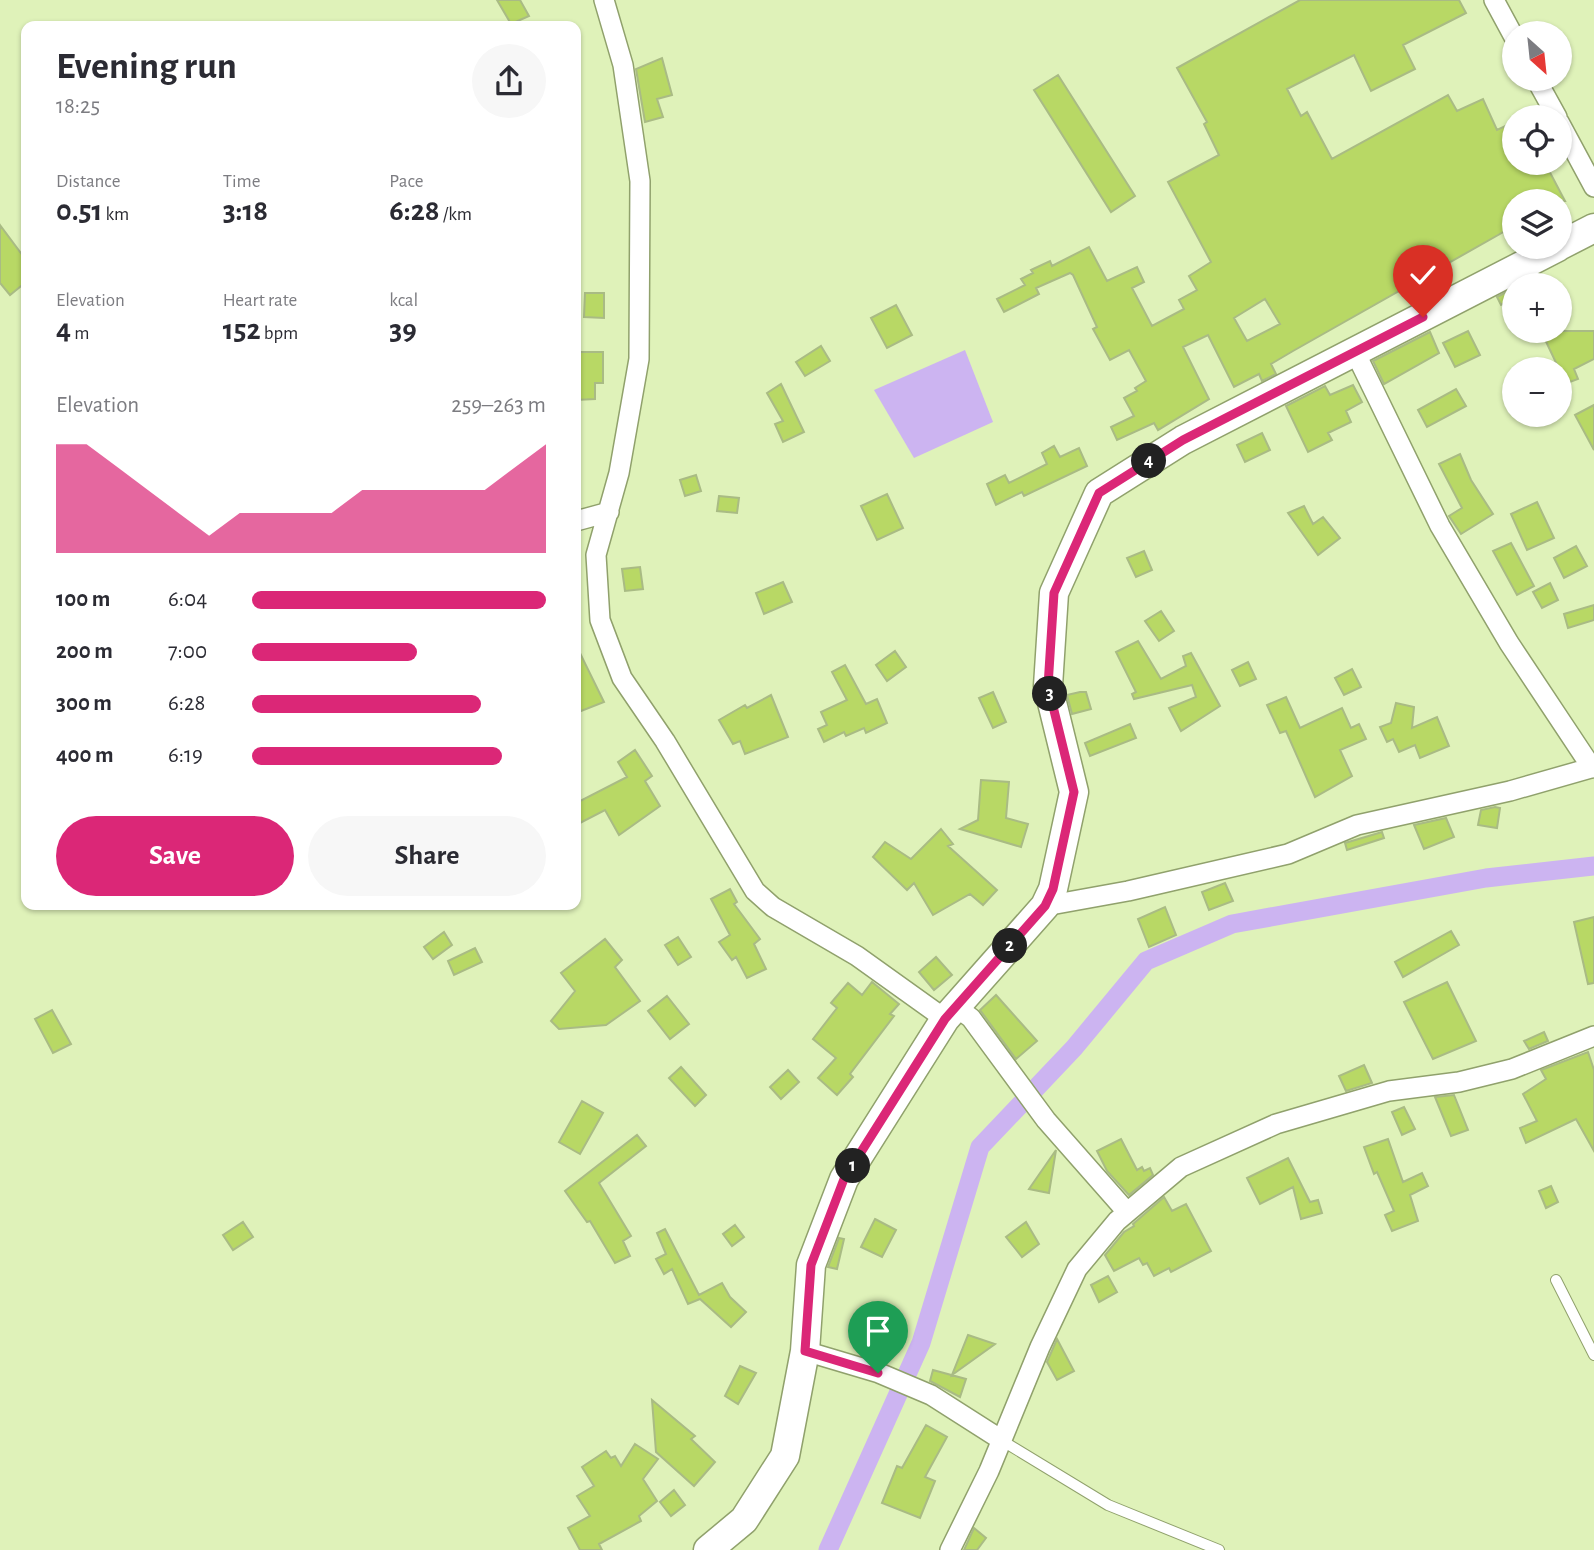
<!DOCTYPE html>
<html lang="en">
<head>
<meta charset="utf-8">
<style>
	:root { --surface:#fff; --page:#f7f7f7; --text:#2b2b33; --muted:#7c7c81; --accent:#db2777 }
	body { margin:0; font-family:"Alegreya Sans",sans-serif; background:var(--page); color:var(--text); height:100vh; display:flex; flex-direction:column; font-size:26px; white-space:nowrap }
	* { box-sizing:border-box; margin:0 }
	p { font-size:23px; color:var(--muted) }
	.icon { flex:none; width:38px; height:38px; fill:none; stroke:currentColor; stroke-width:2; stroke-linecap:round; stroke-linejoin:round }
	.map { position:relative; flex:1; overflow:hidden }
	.details { position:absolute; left:21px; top:21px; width:560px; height:889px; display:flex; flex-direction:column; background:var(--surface); border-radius:14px; box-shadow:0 2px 5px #0004 }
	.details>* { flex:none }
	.needle { width:46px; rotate:153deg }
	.tools { position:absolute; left:1502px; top:21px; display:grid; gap:14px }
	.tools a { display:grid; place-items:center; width:70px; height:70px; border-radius:50%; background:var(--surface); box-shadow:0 2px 5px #0004; font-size:35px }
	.pin { position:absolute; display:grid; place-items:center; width:60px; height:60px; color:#fff; margin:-72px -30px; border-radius:50% 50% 50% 0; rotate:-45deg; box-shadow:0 0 7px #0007 }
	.pin .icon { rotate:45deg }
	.km { position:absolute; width:35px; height:35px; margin:-18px; border-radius:50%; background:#222; color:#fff; font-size:19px; line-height:35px; text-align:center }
	.round { display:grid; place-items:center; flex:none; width:74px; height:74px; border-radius:37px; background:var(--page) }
	.overview { display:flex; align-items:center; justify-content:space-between; height:119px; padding:0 35px }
	h1 { font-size:38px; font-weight:700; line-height:52px }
	.figures { display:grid; grid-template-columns:repeat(3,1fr); gap:10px; height:119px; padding:7px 35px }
	.figures div { display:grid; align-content:center }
	.figures b { font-size:30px; font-weight:700 }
	.figures small { font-size:19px; font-weight:400 }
	.figures p { font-size:19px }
	.chart { height:196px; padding:14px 35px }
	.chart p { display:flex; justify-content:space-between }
	.chart svg { width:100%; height:126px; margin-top:7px; fill:var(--accent); opacity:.7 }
	.cta { display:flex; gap:14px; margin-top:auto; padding:14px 35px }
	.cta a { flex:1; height:80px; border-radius:42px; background:var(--accent); color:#fff; font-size:28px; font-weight:700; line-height:80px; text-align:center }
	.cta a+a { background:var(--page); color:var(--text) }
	ul { padding:0 35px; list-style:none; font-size:23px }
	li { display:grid; grid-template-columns:112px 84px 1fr; align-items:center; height:52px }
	li i { height:18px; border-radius:9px; background:var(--accent) }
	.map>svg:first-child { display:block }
	.water { fill:#ccb4f1 }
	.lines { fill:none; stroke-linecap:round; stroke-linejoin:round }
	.canal { stroke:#ccb4f1; stroke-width:19 }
	.building { fill:#b8d865; stroke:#a9bb84; stroke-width:2; fill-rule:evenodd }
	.lane-casing { stroke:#90a16c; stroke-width:12 }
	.street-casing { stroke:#90a16c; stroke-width:22 }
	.secondary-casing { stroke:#90a16c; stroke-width:31 }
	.lane { stroke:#fff; stroke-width:10 }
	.street { stroke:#fff; stroke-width:19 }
	.secondary { stroke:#fff; stroke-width:28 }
	.route-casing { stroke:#fff; stroke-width:14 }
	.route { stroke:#db2777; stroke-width:9 }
</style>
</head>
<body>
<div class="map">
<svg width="1594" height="1550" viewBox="0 0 1594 1550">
	<rect width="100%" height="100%" fill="#dff2b9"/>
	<path class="water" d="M965 350 993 422 914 458 874 390Z"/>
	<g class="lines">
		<path class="canal" d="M828 1550 921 1343 980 1147 1074 1048 1146 961 1232 924 1486 878 1594 866"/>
	</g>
	<path class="building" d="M497 0H520L529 16 511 24Z
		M1300 0H1459L1466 13 1403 45 1415 69 1371 91 1354 55 1287 89 1301 116 1307 112 1332 159 1448 95 1457 111 1483 99 1497 130 1514 122V163H1545L1565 201H1514V226L1293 351 1271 364 1276 374 1262 381 1259 374 1234 387 1208 335 1183 347 1209 399 1158 430 1154 423 1117 440 1111 427 1134 416 1124 398 1137 391 1135 388 1146 381 1129 350 1110 360 1093 329 1097 327 1073 275 1070 273 1036 288 1039 294 1004 312 997 299 1025 285 1021 279 1033 273 1031 270 1050 261 1052 266 1089 247 1107 281 1137 267 1144 282 1132 288 1152 326 1184 309 1179 300 1197 290 1189 276 1211 262 1168 182 1219 155 1204 124 1207 122 1177 68ZM1265 299 1280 324 1247 341 1234 318Z
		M662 58 672 95 657 99 663 117 645 122 636 69Z
		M1058 75 1135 196 1111 212 1034 90Z
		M0 225 26 260V282L10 295 0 283Z
		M1514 288V298L1501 305 1497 297Z
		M585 293H604V318L584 317Z
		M896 305 912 335 887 348 871 318Z
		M1468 331 1480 355 1455 367 1443 343Z
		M1541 331H1594V359L1574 369 1578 379 1559 386V369Z
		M1430 332 1439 353 1384 384 1373 361Z
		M821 346 830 361 805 376 796 362Z
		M576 352H603V383H595V399L576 400Z
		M781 384 804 432 783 442 775 424 783 421 767 393Z
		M1353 385 1362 402 1346 411 1351 422 1328 433 1332 440 1308 452 1286 406 1325 386 1330 395Z
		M1456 389 1466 406 1427 427 1418 410Z
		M1594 405V450L1575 415Z
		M1262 433 1270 450 1245 462 1237 445Z
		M1054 446 1060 457 1079 448 1087 466 1024 496 1022 492 996 505 987 484 1005 475 1009 483 1047 464 1042 453Z
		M1460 454 1471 480 1493 514 1461 534 1449 516 1462 508 1439 464Z
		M696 475 701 491 685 496 680 480Z
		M887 494 903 528 877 540 861 506Z
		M719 496 739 498 737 513 717 511Z
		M1537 502 1554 538 1527 550 1511 514Z
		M1304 506 1313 524 1323 517 1340 538 1318 555 1288 513Z
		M1511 543 1534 586 1517 595 1493 551Z
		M1576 546 1587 566 1564 578 1554 558Z
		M1144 551 1152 570 1136 577 1127 558Z
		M640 567 643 589 625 591 622 569Z
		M783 582 792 602 764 614 756 593Z
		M1550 583 1558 600 1542 608 1533 592Z
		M1594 605V620L1568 628 1564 614Z
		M1161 611 1174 631 1159 641 1145 621Z
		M1138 641 1161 679 1186 666 1183 656 1191 653 1220 706 1181 731 1169 708 1196 697 1192 685 1134 699 1132 694 1136 692 1116 652Z
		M576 645 604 702 576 713Z
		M895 651 906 667 887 681 876 665Z
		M1248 662 1256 679 1240 686 1232 670Z
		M845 665 866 704 877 699 887 723 866 733 864 728 846 736 844 732 824 742 818 729 827 725 821 712 847 700 832 672Z
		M1352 669 1361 687 1344 695 1335 678Z
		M993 692 1006 722 993 728 979 698Z
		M1080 692H1086L1091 709 1072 714 1067 695Z
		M771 695 788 737 745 754 740 741 733 744 719 720 745 705 747 708Z
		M1286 697 1300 728 1342 708 1351 728 1359 724 1366 739 1340 750 1352 776 1315 797 1286 731 1280 733 1267 705Z
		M1396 703 1414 707 1412 728 1437 717 1449 746 1420 758 1415 745 1399 752 1393 739 1387 742 1380 727 1391 723Z
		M1130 724 1136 738 1090 756 1085 743Z
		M635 750 652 776 645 781 660 806 619 835 605 810 576 825V803L627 777 618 762Z
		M981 780 1009 782 1006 818 1028 824 1021 847 960 829 978 820Z
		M1495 807 1500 808 1497 828 1478 825 1481 810Z
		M1446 818 1454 837 1424 849 1414 825Z
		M941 829 953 844 948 846 997 890 983 905 970 894 933 915 914 883 907 890 873 857 885 842 911 859Z
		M1382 832 1384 838 1347 850 1345 843Z
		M1225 883 1233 901 1209 910 1202 892Z
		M730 889 737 902 734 904 760 939 754 944 766 969 747 978 736 957 732 960 719 942 730 935 711 899Z
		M1165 907 1176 935 1149 947 1138 919Z
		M1594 917V983L1588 984 1574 922Z
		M1451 931 1459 945 1403 977 1395 962Z
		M444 932 452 945 433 959 424 947Z
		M678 937 691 957 678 965 665 945Z
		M605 939 622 960 615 967 640 1001 606 1025 559 1029 551 1021 575 991 561 973Z
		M475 948 482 962 454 975 448 961Z
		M936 957 952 975 934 990 919 972Z
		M872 982 899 1004 890 1014 894 1016 850 1074 853 1077 837 1095 818 1078 836 1058 813 1039 837 1008 831 1003 848 983 862 995Z
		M1447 982 1476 1041 1433 1059 1404 1002Z
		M996 995 1037 1041 1016 1059 980 1010Z
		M667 996 689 1024 670 1039 648 1011Z
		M52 1010 71 1044 53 1053 35 1019Z
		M1544 1032 1548 1041 1529 1049 1524 1041Z
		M1588 1052 1594 1070V1151L1576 1119 1526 1143 1520 1128 1537 1121 1523 1094 1546 1079 1541 1070Z
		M1364 1065 1372 1083 1346 1091 1339 1076Z
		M681 1067 706 1095 695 1106 669 1078Z
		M788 1070 799 1082 781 1099 770 1087Z
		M1454 1095 1468 1130 1451 1136 1435 1097Z
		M582 1101 603 1113 580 1154 559 1142Z
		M1404 1107 1415 1129 1402 1135 1392 1112Z
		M637 1135 646 1146 599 1183 631 1236 623 1241 630 1256 615 1263 590 1221 587 1222 565 1191Z
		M1121 1139 1137 1170 1142 1167 1144 1171 1150 1168 1153 1175 1129 1195 1107 1171 1097 1151Z
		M1388 1139 1403 1182 1422 1173 1428 1186 1410 1195 1418 1221 1392 1231 1385 1215 1394 1211 1377 1172 1374 1174 1364 1147Z
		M1056 1150 1049 1193 1029 1189Z
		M1288 1158 1310 1202 1318 1200 1322 1213 1301 1219 1293 1187 1260 1204 1247 1178Z
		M1551 1186 1558 1202 1546 1208 1539 1191Z
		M1164 1197 1172 1211 1186 1204 1211 1251 1171 1272 1169 1268 1154 1276 1147 1263 1143 1265 1139 1258 1114 1271 1105 1255 1124 1232 1134 1226 1133 1224Z
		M875 1219 896 1230 882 1257 861 1247Z
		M243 1222 253 1237 233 1250 223 1235Z
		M1026 1222 1039 1244 1022 1257 1006 1237Z
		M735 1225 744 1237 732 1246 723 1234Z
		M665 1229 699 1295 722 1283 730 1297 746 1312 731 1327 700 1299 688 1304 672 1269 664 1274 656 1259 666 1254 657 1233Z
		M839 1238 844 1239 837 1269 828 1267Z
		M1108 1276 1117 1292 1099 1302 1091 1285Z
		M968 1335 995 1344 952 1375Z
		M1057 1339 1074 1371 1057 1380 1047 1362Z
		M740 1366 756 1373 738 1404 725 1396Z
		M933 1370 966 1379 960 1397 930 1381Z
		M652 1400 695 1436 691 1439 715 1462 694 1486 656 1452Z
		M926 1425 947 1437 925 1477 935 1481 920 1518 882 1503 897 1466 902 1468Z
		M635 1444 658 1459 643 1479 657 1501 639 1516 641 1521 599 1544 602 1550H580L568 1528 590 1516 577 1496 594 1486 582 1467 606 1451 611 1458 615 1456 621 1466Z
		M674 1490 685 1505 671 1516 660 1502Z
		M974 1528 986 1538 977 1550H964Z"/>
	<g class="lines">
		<defs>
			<path id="lane" d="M1556 1280 1594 1355
				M1001 1440 1108 1505 1219 1550"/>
			<path id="street" d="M604 0 623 65 640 181 639 359 619 473 596 555 600 620 622 678 665 741 755 891 773 907 857 956 945 1019
				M1494 0 1514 37
				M1536 79 1557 117
				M1559 122 1594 187
				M1355 352 1440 526 1509 643 1592 768
				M576 521 609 512
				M1045 906 1128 891 1288 854 1357 825 1510 791 1594 767
				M956 1007 971 1018 1046 1120 1127 1212
				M805 1351 879 1373 931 1395 1000 1439
				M950 1550 989 1471 1040 1347 1077 1269 1117 1221 1181 1167 1276 1124 1389 1091 1459 1082 1512 1069 1594 1036"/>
			<path id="secondary" d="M1559 246 1594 228
				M708 1550 744 1520 785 1456 805 1351 811 1265 844 1179 945 1019 1045 906 1053 889 1074 792 1048 686 1054 593 1099 493 1183 440 1558 247"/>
		</defs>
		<use href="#lane" class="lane-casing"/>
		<use href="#street" class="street-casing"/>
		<use href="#secondary" class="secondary-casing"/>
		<use href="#lane" class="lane"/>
		<use href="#street" class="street"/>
		<use href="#secondary" class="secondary"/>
	</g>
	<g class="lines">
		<defs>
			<path id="route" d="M878 1373 805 1351 811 1265 844 1179 945 1019 1045 906 1053 889 1074 792 1048 686 1054 593 1099 493 1183 440 1423 317"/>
		</defs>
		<use href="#route" class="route-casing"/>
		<use href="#route" class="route"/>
	</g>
</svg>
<div class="tools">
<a><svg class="needle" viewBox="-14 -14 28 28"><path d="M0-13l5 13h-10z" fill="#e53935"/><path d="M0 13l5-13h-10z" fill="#7c7c81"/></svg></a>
<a><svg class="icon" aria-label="locate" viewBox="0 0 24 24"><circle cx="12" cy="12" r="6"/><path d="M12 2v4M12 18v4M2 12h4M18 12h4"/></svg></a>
<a><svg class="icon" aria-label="layers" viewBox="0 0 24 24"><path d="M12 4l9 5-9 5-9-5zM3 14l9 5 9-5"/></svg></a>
<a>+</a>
<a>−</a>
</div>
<div class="pin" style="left:878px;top:1373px;background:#1e9e55"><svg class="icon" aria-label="arrive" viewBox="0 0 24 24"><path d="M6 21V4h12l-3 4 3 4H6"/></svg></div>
<div class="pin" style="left:1423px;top:317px;background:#d93025"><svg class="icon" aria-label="check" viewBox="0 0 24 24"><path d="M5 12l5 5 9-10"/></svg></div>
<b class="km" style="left:853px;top:1166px">1</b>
<b class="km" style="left:1010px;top:946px">2</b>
<b class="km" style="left:1050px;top:694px">3</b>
<b class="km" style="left:1149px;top:461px">4</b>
<section class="details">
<div class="overview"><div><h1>Evening run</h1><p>18:25</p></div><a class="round"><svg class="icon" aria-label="share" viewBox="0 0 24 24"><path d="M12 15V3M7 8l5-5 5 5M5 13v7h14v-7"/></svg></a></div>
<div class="figures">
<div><p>Distance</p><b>0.51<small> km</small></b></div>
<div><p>Time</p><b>3:18</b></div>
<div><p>Pace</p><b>6:28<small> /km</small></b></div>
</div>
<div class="figures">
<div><p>Elevation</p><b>4<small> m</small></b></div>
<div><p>Heart rate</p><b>152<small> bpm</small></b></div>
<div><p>kcal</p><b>39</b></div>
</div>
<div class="chart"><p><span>Elevation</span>259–263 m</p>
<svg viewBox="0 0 160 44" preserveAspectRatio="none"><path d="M0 44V6L10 6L20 14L30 22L40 30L50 38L60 30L70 30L80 30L90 30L100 22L110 22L120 22L130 22L140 22L150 14L160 6V44z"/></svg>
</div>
<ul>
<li><b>100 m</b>6:04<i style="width:100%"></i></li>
<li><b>200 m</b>7:00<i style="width:56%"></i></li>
<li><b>300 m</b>6:28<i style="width:78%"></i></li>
<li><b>400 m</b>6:19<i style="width:85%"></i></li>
</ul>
<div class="cta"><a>Save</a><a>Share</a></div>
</section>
</div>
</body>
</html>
